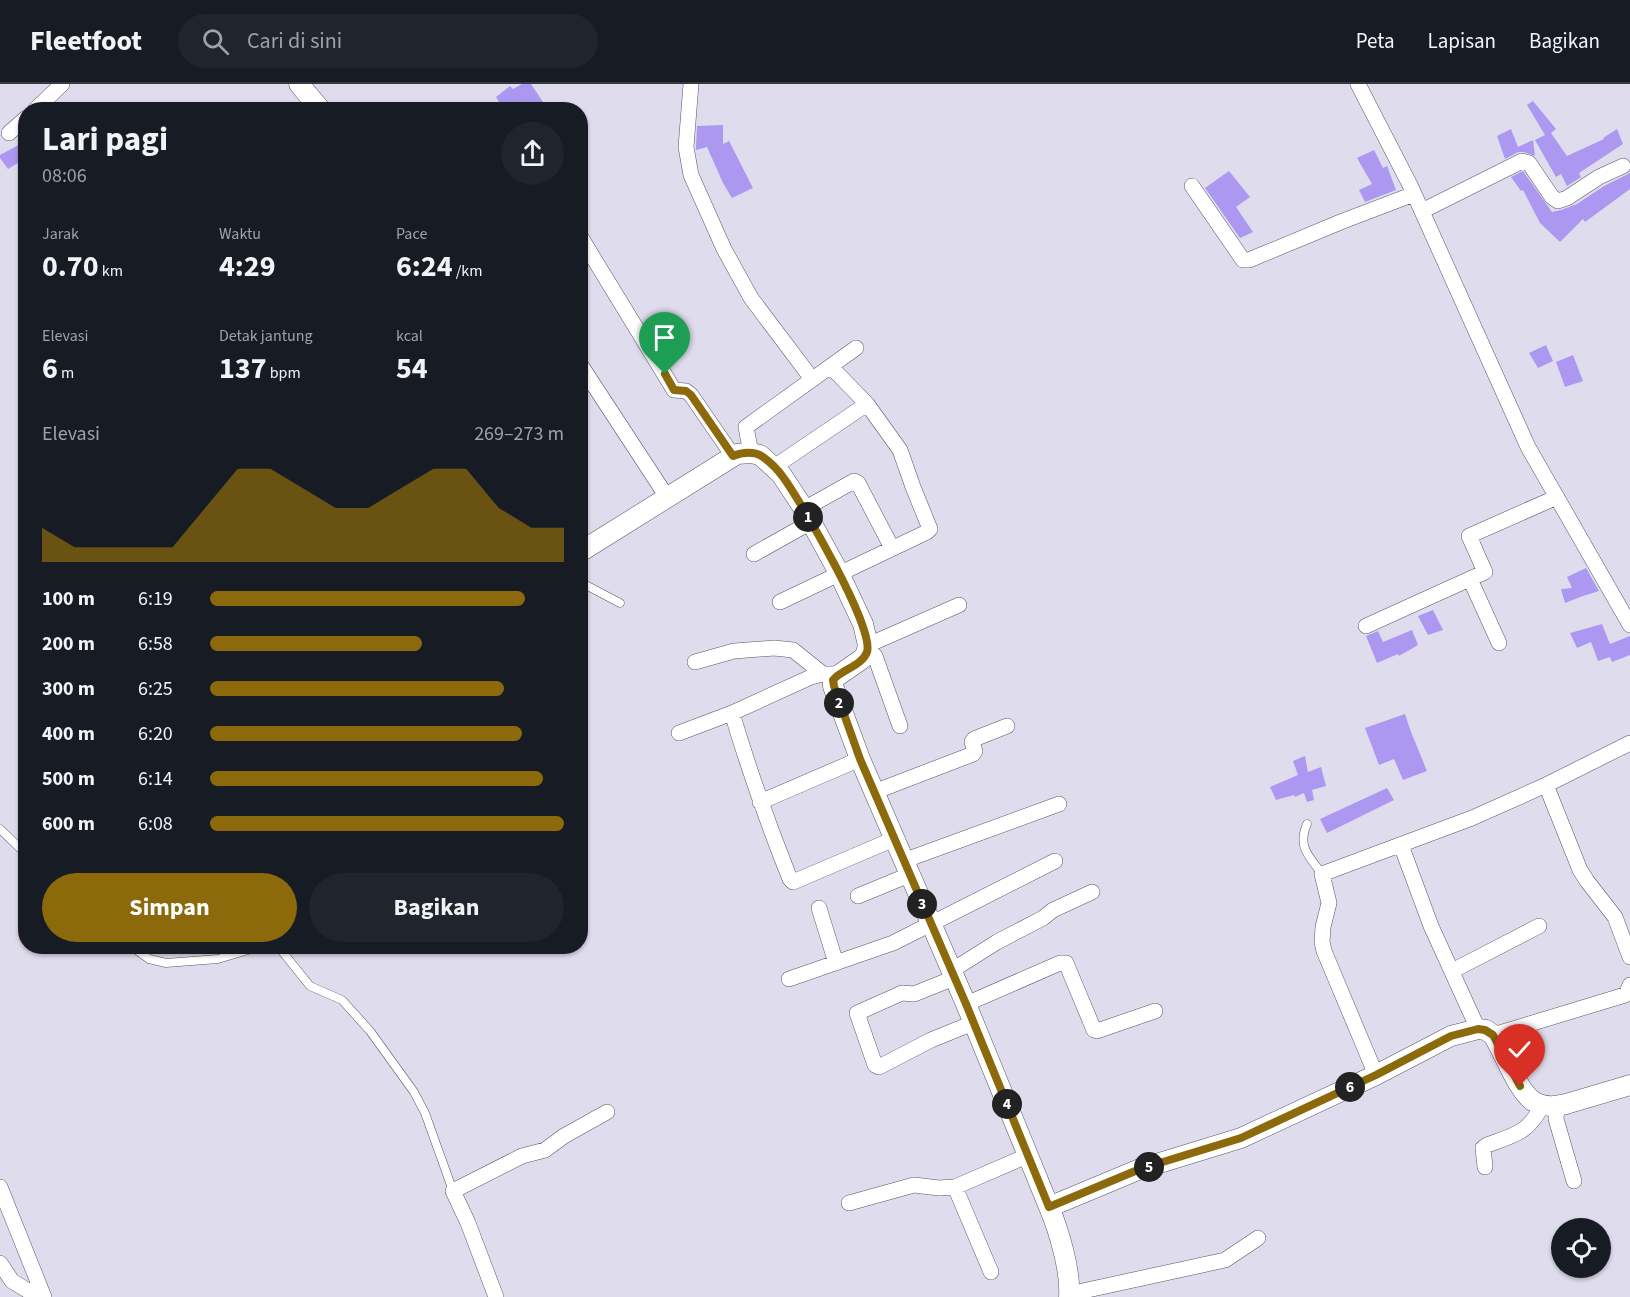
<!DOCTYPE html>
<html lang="id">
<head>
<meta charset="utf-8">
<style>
	:root { --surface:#171b24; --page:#20242c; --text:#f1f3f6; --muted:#9ea1a6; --line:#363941; --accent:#8c6a0b }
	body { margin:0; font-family:"Source Sans 3",sans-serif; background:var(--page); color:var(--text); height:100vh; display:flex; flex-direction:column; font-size:22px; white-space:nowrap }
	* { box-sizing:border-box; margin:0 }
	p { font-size:20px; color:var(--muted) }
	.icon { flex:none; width:33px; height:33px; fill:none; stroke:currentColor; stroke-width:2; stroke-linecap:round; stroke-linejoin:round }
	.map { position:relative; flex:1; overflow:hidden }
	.drawer { position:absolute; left:18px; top:18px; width:570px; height:852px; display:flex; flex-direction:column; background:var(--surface); border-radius:24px; box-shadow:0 2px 4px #0004 }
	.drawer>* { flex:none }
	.fabs { position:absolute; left:1551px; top:1134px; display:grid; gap:12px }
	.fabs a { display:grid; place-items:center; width:60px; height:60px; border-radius:50%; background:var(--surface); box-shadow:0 2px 4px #0004; font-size:30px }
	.pin { position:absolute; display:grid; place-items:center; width:51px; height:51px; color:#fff; margin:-62px -26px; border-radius:50% 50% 50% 0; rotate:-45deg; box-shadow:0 0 6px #0007 }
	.pin .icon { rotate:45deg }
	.km { position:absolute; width:30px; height:30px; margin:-15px; border-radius:50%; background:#222; color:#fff; font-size:16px; line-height:30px; text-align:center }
	.round { display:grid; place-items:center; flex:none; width:63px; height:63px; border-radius:32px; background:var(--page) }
	.head { display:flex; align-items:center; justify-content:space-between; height:102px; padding:0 24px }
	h1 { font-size:33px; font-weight:700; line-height:45px }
	.stats { display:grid; grid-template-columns:repeat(3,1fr); gap:9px; height:102px; padding:6px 24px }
	.stats div { display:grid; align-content:center }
	.stats b { font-size:30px; font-weight:700 }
	.stats small { font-size:16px; font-weight:400 }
	.stats p { font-size:16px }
	.chart { height:168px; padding:12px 24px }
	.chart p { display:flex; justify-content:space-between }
	.chart svg { width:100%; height:108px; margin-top:6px; fill:var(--accent); opacity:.7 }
	.action { display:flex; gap:12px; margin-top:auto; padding:12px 24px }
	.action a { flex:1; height:69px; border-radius:36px; background:var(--accent); color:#fff; font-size:24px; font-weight:700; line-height:69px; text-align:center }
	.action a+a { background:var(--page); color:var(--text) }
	ul { padding:0 24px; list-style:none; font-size:20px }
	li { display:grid; grid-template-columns:96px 72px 1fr; align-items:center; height:45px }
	li i { height:15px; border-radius:8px; background:var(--accent) }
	header { display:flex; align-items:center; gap:36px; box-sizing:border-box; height:84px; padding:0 30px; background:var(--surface); border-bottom:2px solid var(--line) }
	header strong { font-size:28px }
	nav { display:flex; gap:33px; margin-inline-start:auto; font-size:21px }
	.search { width:420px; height:54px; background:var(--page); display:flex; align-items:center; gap:15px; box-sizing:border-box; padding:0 21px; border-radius:33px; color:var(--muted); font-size:22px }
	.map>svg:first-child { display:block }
	.building { fill:#ac98f0 }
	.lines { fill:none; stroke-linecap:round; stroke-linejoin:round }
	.service-casing { stroke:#585664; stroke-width:9 }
	.minor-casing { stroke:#585664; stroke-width:16 }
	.tertiary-casing { stroke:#585664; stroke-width:21 }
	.service { stroke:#fff; stroke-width:8 }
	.minor { stroke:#fff; stroke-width:15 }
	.tertiary { stroke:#fff; stroke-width:20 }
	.route-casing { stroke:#fff; stroke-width:12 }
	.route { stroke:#8c6a0b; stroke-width:8 }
</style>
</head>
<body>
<header>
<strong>Fleetfoot</strong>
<div class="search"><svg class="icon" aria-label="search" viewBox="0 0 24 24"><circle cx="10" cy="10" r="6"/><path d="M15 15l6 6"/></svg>Cari di sini</div>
<nav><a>Peta</a><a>Lapisan</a><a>Bagikan</a></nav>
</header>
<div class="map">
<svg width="1630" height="1213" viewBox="0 0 1630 1213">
	<rect width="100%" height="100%" fill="#dfdced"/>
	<path class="building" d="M522 0H531L543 18 531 26H504L496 13 510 2 513 5Z
		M1533 17 1556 45 1551 49 1567 72 1604 55 1603 54 1617 45 1623 60 1579 89 1581 93 1567 102 1561 90 1556 93 1535 56 1545 51 1527 21Z
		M723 41V60L729 57 753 104 732 114 723 99 707 63 696 66V63L697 42Z
		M1511 45 1518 63 1533 56 1535 72 1524 68H1518L1505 75 1497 52Z
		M26 57V74L8 85 0 74V71Z
		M1374 66 1383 84 1387 82 1396 106 1365 118 1359 106 1372 100 1357 74Z
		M1229 87 1250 113 1236 123 1253 148 1240 154 1205 104Z
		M1523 87 1552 128 1561 126 1577 120 1604 102 1630 89V105L1585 138 1583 135 1560 158 1540 139 1523 106 1521 107 1511 93Z
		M1546 261 1553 277 1538 284 1529 269Z
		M1573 271 1583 297 1565 303 1556 278Z
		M1586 484 1599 507 1583 512 1565 519 1561 505 1572 504 1567 493Z
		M1433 526 1443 546 1428 551 1418 532Z
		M1602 540 1610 560 1630 552V571L1612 578 1610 573 1598 577 1591 558 1577 564 1570 549Z
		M1412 546 1418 561 1399 572 1398 570 1377 579 1366 552 1378 547 1383 558Z
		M1405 630 1411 648 1427 687 1403 696 1394 675 1379 681 1365 644Z
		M1305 672 1308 688 1321 683 1326 702 1312 706 1314 716 1307 718 1304 709 1295 713 1294 711 1276 716 1270 703 1298 691 1293 677Z
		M1387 704 1394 716 1327 749 1320 735Z"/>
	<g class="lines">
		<defs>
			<path id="service" d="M580 498 620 519
				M1307 740C1297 763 1309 772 1322 790
				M0 745 26 770
				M131 862 149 875 166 879 218 875 261 862
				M276 862 281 866 310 902 342 916 370 947 414 1008 425 1029 453 1107"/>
			<path id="minor" d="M691 0 686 63 691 91 724 165 751 214 812 295
				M1358 0 1411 103 1528 363 1630 541
				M35 26 62 0
				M9 49 26 34
				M1192 102 1243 176H1249L1343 137 1414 110
				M1422 127 1522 77 1529 79 1552 113 1558 117 1567 114 1599 93 1623 82
				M580 152 674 306 686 307 691 311 733 372
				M580 280 667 413
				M751 369 746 343 856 264
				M774 383 867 320
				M804 425 854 397 858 399 892 464
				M754 470 811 438
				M1470 495 1499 559
				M780 518 927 448 930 445 913 403 900 366 867 320 831 283
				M1366 542 1485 488 1469 452 1557 413
				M868 561 959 521
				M868 566 875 572 900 642
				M695 578 734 567 774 564 793 566 823 590
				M732 629C749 686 768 740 790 795L793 798 894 755
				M679 649 732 629 811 593 823 590H838
				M1546 701 1580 786 1587 797 1615 833 1630 873
				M874 708 973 670 975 667 972 658 974 655 1007 642
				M760 718 860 675
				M1401 761 1431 842 1478 945
				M903 777 1059 720
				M858 812 909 791
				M819 824 836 879
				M951 887 997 858 1043 834 1053 826 1092 808
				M1452 887 1539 842
				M954 894 914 910 902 909 857 929 875 981 879 983 931 956 973 939
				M789 895 893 859 1055 777
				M966 920 1060 879H1066L1094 946 1097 947 1155 927
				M1493 951 1625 911 1627 909 1630 901
				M1376 991 1324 867 1322 858 1323 843 1329 819 1322 790 1472 734 1546 701 1630 659
				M1557 1022 1556 1035 1574 1097
				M1485 1083 1483 1064 1487 1061C1514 1051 1529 1049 1542 1021
				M0 1103 44 1213
				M955 1103 991 1188
				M849 1119 914 1101 939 1104 955 1103 1029 1071
				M0 1179 12 1197 38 1213
				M1069 1210 1225 1176 1258 1154
				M496 1213 468 1139 453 1107 522 1072 545 1066 564 1052 607 1028"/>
			<path id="tertiary" d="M299 0 321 26
				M580 468 737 370 751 369 760 371 781 390 804 425 839 489 863 540 868 561 866 570 862 575 836 593 833 596V602L860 675 966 920 1049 1123 1140 1085 1241 1054 1376 991 1451 952 1478 945 1486 946 1493 951C1504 968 1517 1006 1533 1017 1542 1023 1555 1023 1566 1020L1630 1001
				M1049 1123C1059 1147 1071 1187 1069 1213"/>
		</defs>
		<use href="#service" class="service-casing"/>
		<use href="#minor" class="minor-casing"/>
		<use href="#tertiary" class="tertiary-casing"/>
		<use href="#service" class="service"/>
		<use href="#minor" class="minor"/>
		<use href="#tertiary" class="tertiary"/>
	</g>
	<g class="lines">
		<defs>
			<path id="route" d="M665 290 674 306 686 307 691 311 733 372C742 368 755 367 763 373 770 378 778 386 783 393 800 416 875 544 867 568 863 580 845 585 836 593L833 596 834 602 860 675 966 920 1049 1123 1140 1085 1241 1054 1376 991 1451 952 1478 945 1485 946 1493 951 1520 1002"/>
		</defs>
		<use href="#route" class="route-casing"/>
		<use href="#route" class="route"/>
	</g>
</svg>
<div class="fabs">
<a><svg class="icon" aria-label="locate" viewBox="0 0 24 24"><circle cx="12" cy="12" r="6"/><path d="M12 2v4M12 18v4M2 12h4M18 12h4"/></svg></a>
</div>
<div class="pin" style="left:665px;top:290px;background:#1e9e55"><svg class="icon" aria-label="arrive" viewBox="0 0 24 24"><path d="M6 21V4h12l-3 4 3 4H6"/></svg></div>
<div class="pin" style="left:1520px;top:1002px;background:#d93025"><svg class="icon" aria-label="check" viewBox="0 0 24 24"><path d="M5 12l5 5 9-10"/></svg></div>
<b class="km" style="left:808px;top:433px">1</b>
<b class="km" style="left:839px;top:619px">2</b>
<b class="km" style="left:922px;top:820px">3</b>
<b class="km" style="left:1007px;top:1020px">4</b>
<b class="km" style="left:1149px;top:1083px">5</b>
<b class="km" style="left:1350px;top:1003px">6</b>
<section class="drawer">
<div class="head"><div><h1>Lari pagi</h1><p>08:06</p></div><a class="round"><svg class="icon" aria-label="share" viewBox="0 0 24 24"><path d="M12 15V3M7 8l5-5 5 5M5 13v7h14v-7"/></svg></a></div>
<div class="stats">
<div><p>Jarak</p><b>0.70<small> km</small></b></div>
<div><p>Waktu</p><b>4:29</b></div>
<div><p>Pace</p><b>6:24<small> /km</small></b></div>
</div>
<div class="stats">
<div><p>Elevasi</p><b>6<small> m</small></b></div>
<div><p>Detak jantung</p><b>137<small> bpm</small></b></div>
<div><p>kcal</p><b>54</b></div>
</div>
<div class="chart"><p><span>Elevasi</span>269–273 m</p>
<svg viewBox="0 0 160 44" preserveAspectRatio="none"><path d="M0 44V30L10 38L20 38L30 38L40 38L50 22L60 6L70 6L80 14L90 22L100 22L110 14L120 6L130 6L140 22L150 30L160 30V44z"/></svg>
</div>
<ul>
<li><b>100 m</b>6:19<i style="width:89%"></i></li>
<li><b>200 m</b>6:58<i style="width:60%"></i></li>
<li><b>300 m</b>6:25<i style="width:83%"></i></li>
<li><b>400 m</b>6:20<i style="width:88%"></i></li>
<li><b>500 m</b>6:14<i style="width:94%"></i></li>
<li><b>600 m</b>6:08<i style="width:100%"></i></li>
</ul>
<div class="action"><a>Simpan</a><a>Bagikan</a></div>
</section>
</div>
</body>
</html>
